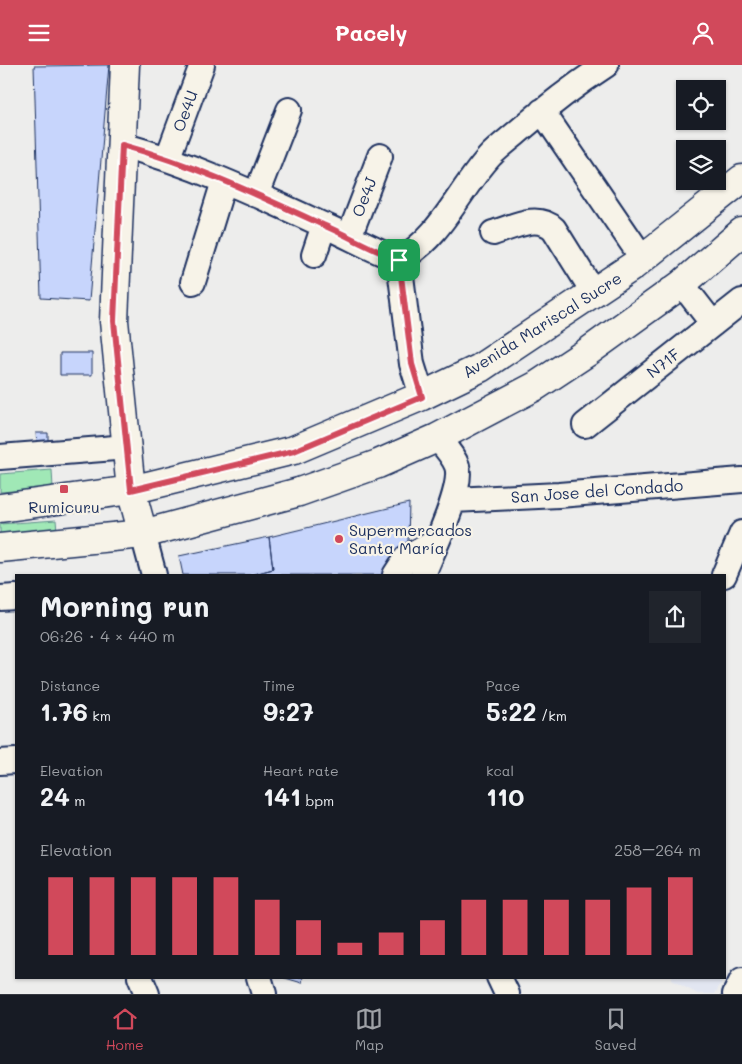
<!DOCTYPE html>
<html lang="en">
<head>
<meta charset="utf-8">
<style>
	:root { --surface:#171b24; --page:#20242c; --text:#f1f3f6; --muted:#9ea1a6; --line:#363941; --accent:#d1495b }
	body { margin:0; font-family:Mali,sans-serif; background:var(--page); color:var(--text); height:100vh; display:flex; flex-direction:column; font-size:19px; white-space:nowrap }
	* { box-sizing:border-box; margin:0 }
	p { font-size:16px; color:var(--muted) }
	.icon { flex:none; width:28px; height:28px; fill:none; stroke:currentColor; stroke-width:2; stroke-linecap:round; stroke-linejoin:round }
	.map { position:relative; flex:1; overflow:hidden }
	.drawer { position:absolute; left:15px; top:509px; width:711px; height:405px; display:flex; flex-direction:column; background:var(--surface); border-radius:0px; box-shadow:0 1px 4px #0004 }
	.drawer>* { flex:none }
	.fabs { position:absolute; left:676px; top:15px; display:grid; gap:10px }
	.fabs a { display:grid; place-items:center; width:50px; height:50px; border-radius:0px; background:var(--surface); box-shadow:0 1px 4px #0004; font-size:25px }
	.pin { position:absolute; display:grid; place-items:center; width:42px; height:42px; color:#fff; margin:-21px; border-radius:10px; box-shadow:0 2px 8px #0006 }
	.round { display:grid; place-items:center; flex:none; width:52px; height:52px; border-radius:0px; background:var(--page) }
	.summary { display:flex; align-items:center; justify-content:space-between; height:85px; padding:0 25px }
	h1 { font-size:28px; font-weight:700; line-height:38px }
	.metrics { display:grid; grid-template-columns:repeat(3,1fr); gap:8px; height:85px; padding:5px 25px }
	.metrics div { display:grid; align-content:center }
	.metrics b { font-size:25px; font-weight:700 }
	.metrics small { font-size:14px; font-weight:400 }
	.metrics p { font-size:14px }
	.chart { height:140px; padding:10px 25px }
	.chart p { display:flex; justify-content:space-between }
	.chart svg { width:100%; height:90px; margin-top:5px; stroke:var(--accent); stroke-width:6 }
	header { display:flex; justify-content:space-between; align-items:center; height:65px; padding:0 25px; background:var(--accent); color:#fff; font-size:22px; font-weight:700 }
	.tab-bar { display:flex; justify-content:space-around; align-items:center; height:70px; border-top:1px solid var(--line); background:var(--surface); font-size:14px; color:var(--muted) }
	.tab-bar a { display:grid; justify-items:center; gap:2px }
	.tab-bar .selected { color:var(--accent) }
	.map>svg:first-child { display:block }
	.built { fill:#e2e6f1 }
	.green { fill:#a0e8b6; stroke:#5e8c8a }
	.building { fill:#c7d5fc; stroke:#1b2f5e }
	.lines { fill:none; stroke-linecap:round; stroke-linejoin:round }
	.minor-casing { stroke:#1b2f5e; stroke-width:28 }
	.major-casing { stroke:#1b2f5e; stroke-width:31 }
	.minor { stroke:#f7f3e8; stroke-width:24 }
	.major { stroke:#f7f3e8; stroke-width:28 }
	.route-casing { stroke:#fff; stroke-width:10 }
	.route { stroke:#d1495b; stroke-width:6 }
	.poi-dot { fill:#d1495b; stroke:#f7f3e8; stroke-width:2 }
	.labels { text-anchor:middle; stroke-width:4.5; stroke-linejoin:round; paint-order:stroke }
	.street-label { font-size:16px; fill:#1b2f5e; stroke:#f7f3e8 }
	.poi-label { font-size:16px; fill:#1b2f5e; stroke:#f7f3e8 }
</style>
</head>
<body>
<header><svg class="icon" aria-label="menu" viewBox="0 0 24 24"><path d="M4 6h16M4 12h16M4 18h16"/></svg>Pacely<svg class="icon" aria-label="person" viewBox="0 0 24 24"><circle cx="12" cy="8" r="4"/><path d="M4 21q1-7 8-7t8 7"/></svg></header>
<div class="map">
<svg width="742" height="929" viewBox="0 0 742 929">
	<rect width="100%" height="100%" fill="#ededec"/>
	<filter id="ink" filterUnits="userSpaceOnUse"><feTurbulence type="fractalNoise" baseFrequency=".02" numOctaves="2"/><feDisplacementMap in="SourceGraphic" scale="10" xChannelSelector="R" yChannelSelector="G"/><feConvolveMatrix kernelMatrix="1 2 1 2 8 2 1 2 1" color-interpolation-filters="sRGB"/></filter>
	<g filter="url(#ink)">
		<path class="built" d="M672 913V912L724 913 715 929H698L671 915Z"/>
		<path class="green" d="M52 405 53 423 0 427V409Z
			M56 455 57 466 0 471V459Z"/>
		<path class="building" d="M109 0 89 236 41 233 34 1Z
			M60 288H92V310H60Z
			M36 368H48V377L37 378Z
			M409 438 408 476 389 510H251L273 504 269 472Z
			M269 472 273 504 251 510H183L179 491Z
			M282 912H303L302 918Z"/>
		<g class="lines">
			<defs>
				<path id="minor" d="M542 46 643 194
					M122 80C192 99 258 130 323 160 349 171 372 185 399 195
					M168 92 202 0
					M256 130 289 45
					M493 168C513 162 537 148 554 164L594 228
					M349 172 380 91
					M314 190 324 160
					M399 195C442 172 459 124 491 90 500 81 511 73 520 65 548 41 575 20 606 0
					M399 195 412 299 422 331
					M193 217 224 116
					M682 219 713 259
					M585 360 742 236
					M0 392 128 382
					M453 435 559 430 742 415
					M143 469 154 510
					M395 510 406 493 437 476
					M423 510C432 486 464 424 457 401 453 390 444 381 437 373
					M724 510 742 468
					M0 533 16 532
					M0 697 16 696
					M140 912 147 929
					M259 912 264 929
					M499 912 507 929
					M735 929 742 915"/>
				<path id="major" d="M125 0 114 256 131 425 143 469
					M0 443 131 425 294 385 422 331 480 303 633 201 742 114
					M0 483 143 469 299 427 378 399 437 373 536 321 589 286 682 219 742 167"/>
			</defs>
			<use href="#minor" class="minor-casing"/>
			<use href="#major" class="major-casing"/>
			<use href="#minor" class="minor"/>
			<use href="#major" class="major"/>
		</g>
	</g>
	<g class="lines" filter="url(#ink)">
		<defs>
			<path id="route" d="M122 80C192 99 258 130 323 160 349 171 372 185 399 195L412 299 422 332 294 386 131 425 114 256Z"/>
		</defs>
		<use href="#route" class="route-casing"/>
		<use href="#route" class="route"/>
	</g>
	<g class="poi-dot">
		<rect x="59" y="419" width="10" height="10" rx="2.5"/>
		<circle cx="339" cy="474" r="5"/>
	</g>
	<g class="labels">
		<g class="street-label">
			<text transform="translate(185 46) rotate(-70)" y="6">Oe4U</text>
			<text transform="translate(364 132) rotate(-69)" y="6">Oe4J</text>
			<text transform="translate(542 260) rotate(-32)" y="6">Avenida Mariscal Sucre</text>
			<text transform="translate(663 298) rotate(-38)" y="6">N71F</text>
			<text transform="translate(597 426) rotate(-4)" y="6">San Jose del Condado</text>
		</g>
		<g class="poi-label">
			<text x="64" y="448">Rumicuru</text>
			<text x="349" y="471" text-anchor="start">Supermercados<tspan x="349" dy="18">Santa María</tspan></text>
		</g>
	</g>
</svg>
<div class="fabs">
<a><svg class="icon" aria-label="locate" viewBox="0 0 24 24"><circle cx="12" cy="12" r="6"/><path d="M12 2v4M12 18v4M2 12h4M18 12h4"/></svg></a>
<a><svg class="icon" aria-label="layers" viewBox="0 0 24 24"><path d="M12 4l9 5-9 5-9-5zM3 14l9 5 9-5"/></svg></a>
</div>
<div class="pin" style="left:399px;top:195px;background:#1e9e55"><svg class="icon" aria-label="arrive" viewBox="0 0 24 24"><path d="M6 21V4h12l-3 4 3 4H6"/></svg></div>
<section class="drawer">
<div class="summary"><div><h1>Morning run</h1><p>06:26 · 4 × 440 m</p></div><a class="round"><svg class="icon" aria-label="share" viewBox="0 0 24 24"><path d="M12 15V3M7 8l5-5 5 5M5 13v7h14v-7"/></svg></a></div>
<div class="metrics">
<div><p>Distance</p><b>1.76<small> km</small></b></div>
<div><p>Time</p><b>9:27</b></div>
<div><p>Pace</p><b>5:22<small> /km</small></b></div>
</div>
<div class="metrics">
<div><p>Elevation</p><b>24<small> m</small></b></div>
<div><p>Heart rate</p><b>141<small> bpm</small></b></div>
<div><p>kcal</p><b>110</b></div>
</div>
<div class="chart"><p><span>Elevation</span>258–264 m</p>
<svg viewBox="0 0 160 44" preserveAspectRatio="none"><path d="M5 44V6M15 44V6M25 44V6M35 44V6M45 44V6M55 44V17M65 44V27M75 44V38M85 44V33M95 44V27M105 44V17M115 44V17M125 44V17M135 44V17M145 44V11M155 44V6"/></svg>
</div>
</section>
</div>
<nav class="tab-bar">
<a class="selected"><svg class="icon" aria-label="home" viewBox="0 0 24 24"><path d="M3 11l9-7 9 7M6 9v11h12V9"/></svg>Home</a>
<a><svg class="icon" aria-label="map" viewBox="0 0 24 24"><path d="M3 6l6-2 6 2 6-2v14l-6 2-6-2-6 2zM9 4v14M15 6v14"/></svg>Map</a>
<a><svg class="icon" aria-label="saved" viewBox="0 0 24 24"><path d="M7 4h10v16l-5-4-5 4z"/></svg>Saved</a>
</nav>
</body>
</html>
